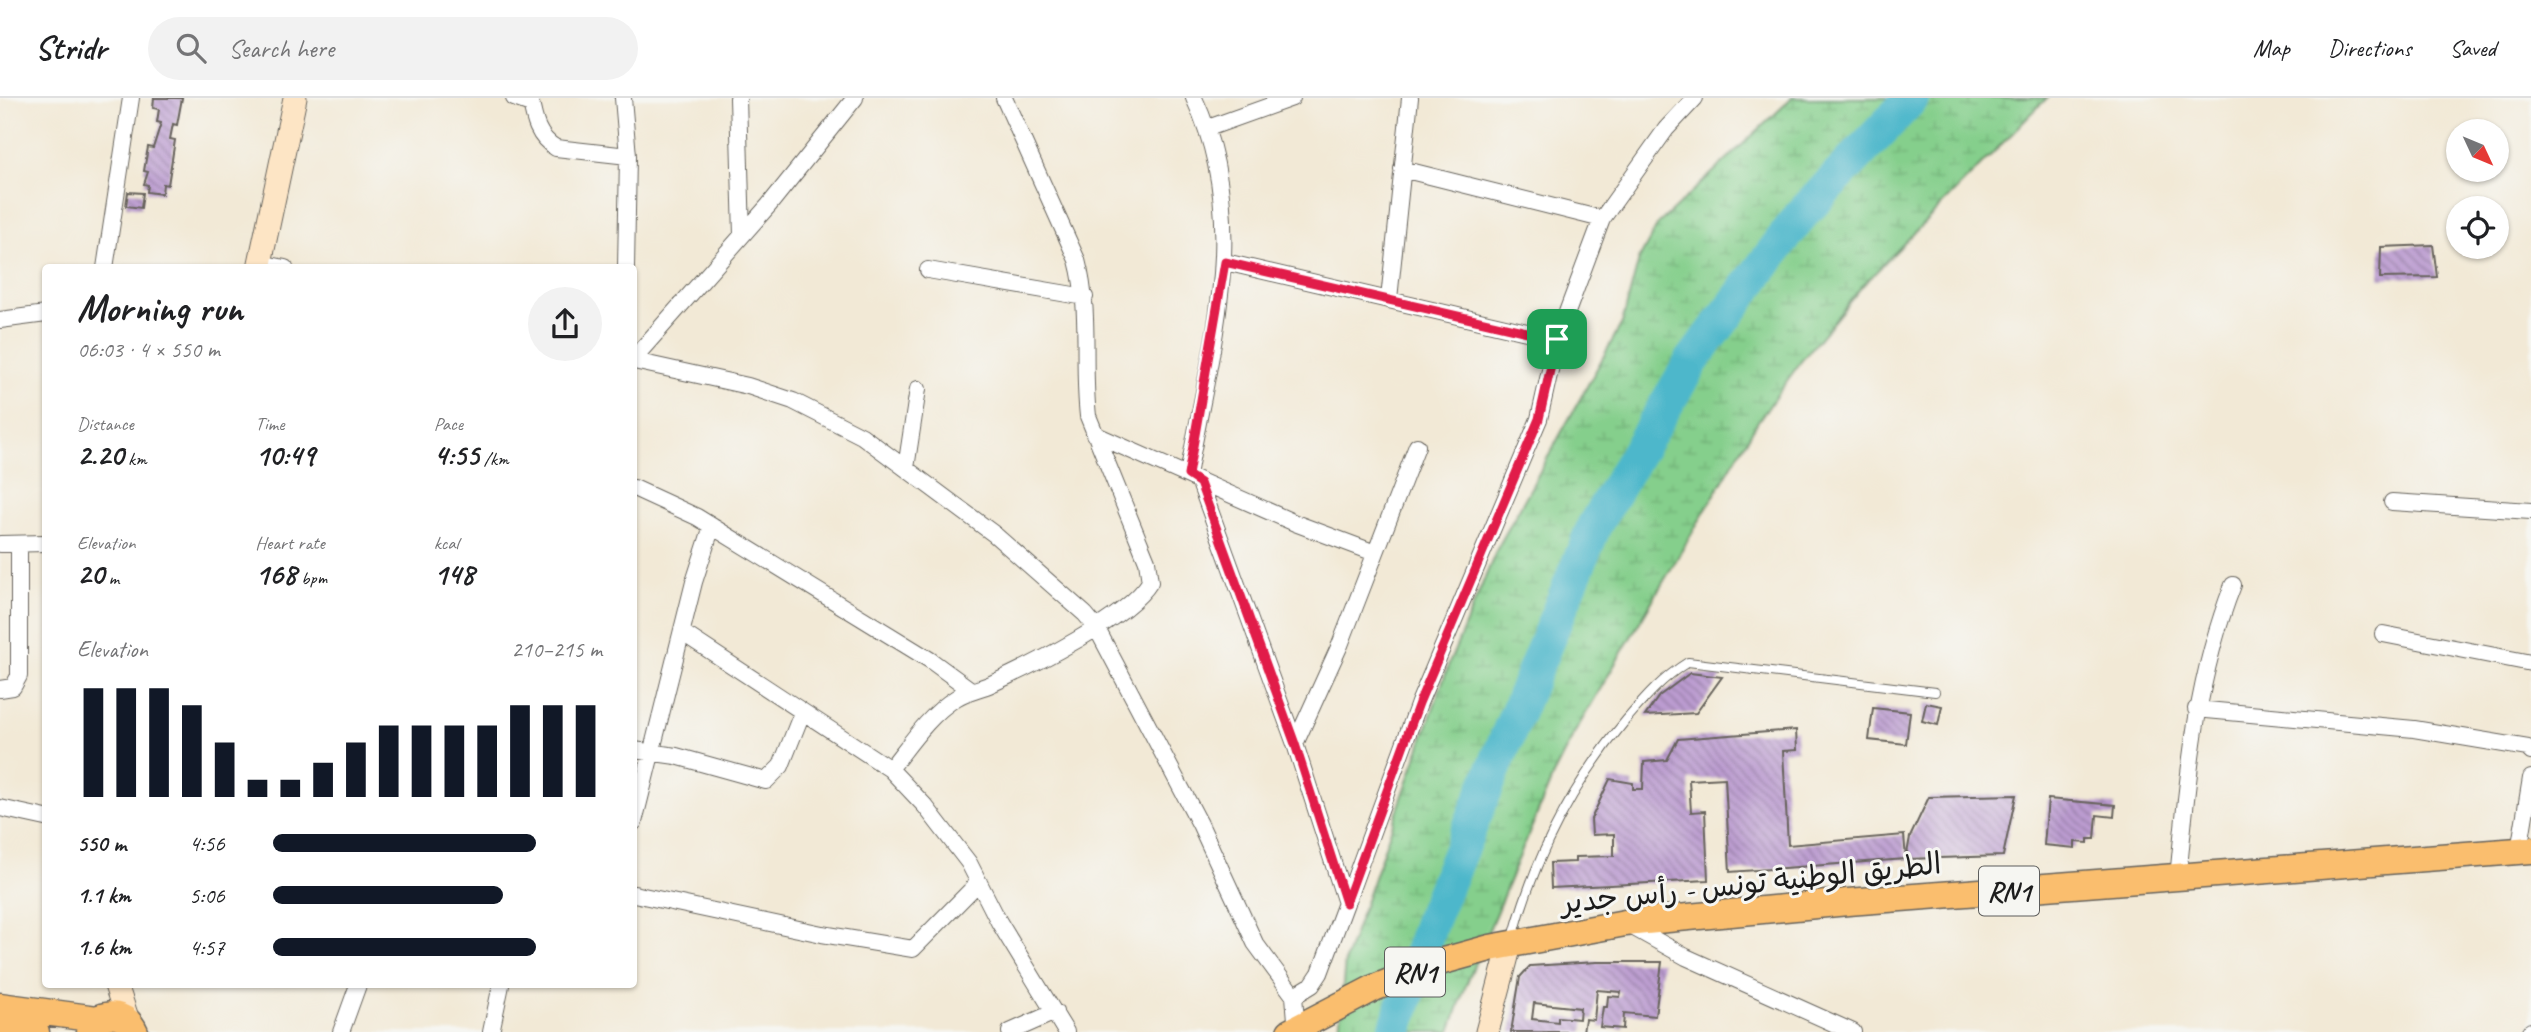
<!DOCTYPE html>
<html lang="en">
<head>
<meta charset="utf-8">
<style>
	:root { --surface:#fff; --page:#f2f2f2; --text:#202124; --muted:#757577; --line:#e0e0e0; --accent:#111827 }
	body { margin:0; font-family:Caveat,"Playpen Sans Arabic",sans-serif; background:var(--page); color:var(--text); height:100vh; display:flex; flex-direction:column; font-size:26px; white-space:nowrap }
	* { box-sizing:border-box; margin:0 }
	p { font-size:23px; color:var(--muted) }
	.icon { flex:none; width:38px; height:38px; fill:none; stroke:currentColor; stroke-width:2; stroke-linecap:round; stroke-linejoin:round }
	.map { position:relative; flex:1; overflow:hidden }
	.panel { position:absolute; left:42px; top:166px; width:595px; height:724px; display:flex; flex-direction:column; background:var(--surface); border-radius:7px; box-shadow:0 2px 5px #0004 }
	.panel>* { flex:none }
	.needle { width:46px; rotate:134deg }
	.buttons { position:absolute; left:2446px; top:21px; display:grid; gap:14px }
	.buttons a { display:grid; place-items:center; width:63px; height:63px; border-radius:50%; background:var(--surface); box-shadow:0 2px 5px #0004; font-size:35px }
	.pin { position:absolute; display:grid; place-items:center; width:60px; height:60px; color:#fff; margin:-30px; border-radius:14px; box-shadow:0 4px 10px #0006 }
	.round { display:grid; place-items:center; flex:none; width:74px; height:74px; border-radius:37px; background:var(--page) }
	.headline { display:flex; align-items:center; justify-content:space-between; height:119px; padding:0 35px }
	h1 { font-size:38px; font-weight:700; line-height:52px }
	.metrics { display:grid; grid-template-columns:repeat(3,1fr); gap:10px; height:119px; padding:7px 35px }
	.metrics div { display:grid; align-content:center }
	.metrics b { font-size:30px; font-weight:700 }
	.metrics small { font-size:19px; font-weight:400 }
	.metrics p { font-size:19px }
	.chart { height:196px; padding:14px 35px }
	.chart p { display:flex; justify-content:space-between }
	.chart svg { width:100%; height:126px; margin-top:7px; stroke:var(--accent); stroke-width:6 }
	ul { padding:0 35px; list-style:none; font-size:23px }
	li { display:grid; grid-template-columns:112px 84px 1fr; align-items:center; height:52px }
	li i { height:18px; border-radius:9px; background:var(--accent) }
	header { display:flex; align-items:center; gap:42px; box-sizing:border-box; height:98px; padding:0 35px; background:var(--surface); border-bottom:2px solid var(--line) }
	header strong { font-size:33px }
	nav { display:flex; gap:38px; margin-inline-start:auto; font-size:24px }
	.search { width:490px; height:63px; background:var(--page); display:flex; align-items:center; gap:18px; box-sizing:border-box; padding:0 24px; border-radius:38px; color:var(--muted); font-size:26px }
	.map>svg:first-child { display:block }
	.wetland { fill:url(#wetland-marsh); stroke:#507654; stroke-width:2 }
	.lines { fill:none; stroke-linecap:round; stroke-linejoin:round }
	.river { stroke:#4eb7cb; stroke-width:35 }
	.building { fill:url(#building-back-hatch); fill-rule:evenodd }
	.lane-casing { stroke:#67645d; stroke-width:10 }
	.street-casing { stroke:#67645d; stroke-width:18 }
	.secondary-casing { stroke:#67645d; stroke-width:25 }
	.primary-casing { stroke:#67645d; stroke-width:29 }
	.lane { stroke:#fff; stroke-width:8 }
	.street { stroke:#fff; stroke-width:16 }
	.secondary { stroke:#fde5c5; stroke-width:23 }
	.primary { stroke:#fabe6e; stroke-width:26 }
	.route-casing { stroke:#fff; stroke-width:14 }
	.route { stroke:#e11d48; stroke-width:9 }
	.labels { text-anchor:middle; stroke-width:6; stroke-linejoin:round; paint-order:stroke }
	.shield { fill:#f6f6f2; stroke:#5d5d5c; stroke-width:2 }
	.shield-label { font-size:28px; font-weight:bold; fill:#1c1c1c }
	.street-label { font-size:30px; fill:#1c1c1c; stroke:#f6f6f2 }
</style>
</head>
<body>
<header>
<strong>Stridr</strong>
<div class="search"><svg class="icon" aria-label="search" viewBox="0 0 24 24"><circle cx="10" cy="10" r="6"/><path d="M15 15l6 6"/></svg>Search here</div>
<nav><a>Map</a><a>Directions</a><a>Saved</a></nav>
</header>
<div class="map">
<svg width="2531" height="934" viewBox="0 0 2531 934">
	<defs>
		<pattern id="wetland-marsh" width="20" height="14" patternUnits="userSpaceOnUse" patternTransform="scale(1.75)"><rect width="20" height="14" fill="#85cf8c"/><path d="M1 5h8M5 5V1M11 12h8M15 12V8" fill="none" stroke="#72b178"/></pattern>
		<pattern id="building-back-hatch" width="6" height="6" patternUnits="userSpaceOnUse" patternTransform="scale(1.75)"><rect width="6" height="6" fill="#bb9bd0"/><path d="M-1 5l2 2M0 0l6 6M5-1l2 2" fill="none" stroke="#977ea8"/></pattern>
	</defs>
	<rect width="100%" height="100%" fill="#f6f6f2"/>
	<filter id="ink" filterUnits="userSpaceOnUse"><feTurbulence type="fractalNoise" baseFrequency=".0143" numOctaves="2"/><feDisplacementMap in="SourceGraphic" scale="14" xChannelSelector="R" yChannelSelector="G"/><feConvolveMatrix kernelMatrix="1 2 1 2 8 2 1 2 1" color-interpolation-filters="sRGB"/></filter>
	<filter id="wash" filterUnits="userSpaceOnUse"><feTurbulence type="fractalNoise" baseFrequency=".00686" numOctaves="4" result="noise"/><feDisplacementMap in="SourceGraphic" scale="28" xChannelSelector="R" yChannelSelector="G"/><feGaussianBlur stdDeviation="1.57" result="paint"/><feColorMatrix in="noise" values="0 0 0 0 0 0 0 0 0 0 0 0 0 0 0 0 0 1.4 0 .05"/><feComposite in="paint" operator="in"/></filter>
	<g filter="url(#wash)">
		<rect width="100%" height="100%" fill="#f2e9d6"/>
		<path class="wetland" d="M1792 0H2047L1863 187 1802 262 1758 323 1575 634 1555 673 1466 887 1450 934H1339L1345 862 1450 563 1497 451 1622 225 1639 161 1658 126Z"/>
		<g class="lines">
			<path class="river" d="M1395 934 1431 823 1595 426 1692 263 1801 117 1912 0"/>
		</g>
		<g id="blocks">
			<path class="building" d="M154 0H182L177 27 173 26 170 41 175 42 168 87 163 86 162 96 147 94 148 87 144 86 148 74 144 73 148 49 153 50 161 25 157 24 159 11 153 10Z
				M128 94 143 95 141 110 126 108Z
				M2433 147 2437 179 2380 180 2381 149Z
				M1690 575 1722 579 1696 615 1645 618 1659 598Z
				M1926 605 1942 608 1938 627 1922 623Z
				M1873 610 1910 614 1906 646 1869 642Z
				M1796 632 1797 652 1783 653 1788 747 1904 737 1906 761 1910 739 1929 699 2016 697 2003 758 1906 761 1730 774 1725 680 1689 682 1691 714 1705 713 1708 782 1551 790 1550 765 1575 764V759L1614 758V736L1592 737 1591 721 1610 681 1633 685V691H1643L1644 664 1667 662 1678 641Z
				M2048 701 2115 707 2114 719 2097 717 2095 741H2088V745L2075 744V750L2044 747Z
				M1597 864H1662L1655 918 1624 915 1623 931 1600 929 1603 909H1607L1608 898 1620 899 1621 894 1597 892 1594 922 1585 921 1583 934H1511L1520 879 1530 868ZM1534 905 1580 910 1579 921 1558 919V924L1532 921Z"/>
		</g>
	</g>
	<g filter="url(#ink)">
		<use href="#blocks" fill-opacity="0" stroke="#67645d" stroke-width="2"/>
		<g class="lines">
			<defs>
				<path id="lane" d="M1512 843C1534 760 1571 688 1626 622 1645 600 1662 580 1688 564L1935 594"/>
				<path id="street" d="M514 0 531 6
					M530 0C534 21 537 39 556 50L628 58
					M623 0 628 58 626 170
					M738 0 742 137
					M1208 30 1292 0
					M1402 71 1602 121
					M1225 164 1557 241
					M260 165 285 170
					M105 170 131 0
					M928 172 1085 199
					M1389 201 1410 0
					M0 222 46 216
					M634 260 769 107 855 0
					M634 263 748 288 793 303 862 338 994 436 1085 516 1096 529 1200 726 1255 845 1294 898 1297 934
					M1094 336 1295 425 1375 455
					M906 370 918 291
					M1188 377C1210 251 1252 123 1194 0
					M1200 385 1295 646 1346 805 1320 875 1312 887 1294 898
					M634 390 697 419 930 562 971 592
					M2392 404 2531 413
					M0 446 46 445
					M683 535 890 671 925 708 969 765 999 824 1066 934
					M2383 536 2531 565
					M0 591 13 589 19 578V446
					M2196 611 2414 631 2528 650 2531 654
					M1295 646 1340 547 1417 348
					M634 652 676 658 766 683 781 668 802 615
					M890 671C910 646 929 617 956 600 967 593 980 591 991 586 1031 568 1128 520 1150 484L1147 463 1088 318C1082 265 1091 214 1077 162L1004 0
					M0 710 46 720
					M634 724 694 484 712 428
					M2519 753 2531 680
					M2178 780C2188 678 2195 584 2233 487
					M634 796 822 836 913 851 979 784
					M1346 805 1419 605 1539 321 1557 241 1602 121 1666 31 1695 0
					M1627 826 1686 859 1853 934
					M341 934 358 887
					M491 934 501 887
					M1010 934 1055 914
					M2530 934 2531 933"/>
				<path id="secondary" d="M259 170 295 0
					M116 887 128 923
					M1487 934 1510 847"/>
				<path id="primary" d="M0 908 97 921
					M0 926 36 934
					M89 934 99 920C114 914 128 918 135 934
					M1290 934 1374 890 1443 863 1490 850 1625 825 1848 804 2531 752"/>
			</defs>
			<use href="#lane" class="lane-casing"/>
			<use href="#street" class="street-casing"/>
			<use href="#secondary" class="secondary-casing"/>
			<use href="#primary" class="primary-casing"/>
			<use href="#lane" class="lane"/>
			<use href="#street" class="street"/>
			<use href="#secondary" class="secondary"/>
			<use href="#primary" class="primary"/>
		</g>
	</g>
	<g class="lines" filter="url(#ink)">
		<defs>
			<path id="route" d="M1225 164 1557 241 1539 321 1419 605 1346 805 1295 646 1200 385 1188 377Z"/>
		</defs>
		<use href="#route" class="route-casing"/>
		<use href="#route" class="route"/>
	</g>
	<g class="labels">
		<g class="shield">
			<rect x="1979" y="768.5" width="60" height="49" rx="5"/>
			<rect x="1385" y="849.5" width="60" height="49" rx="5"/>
		</g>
		<g class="shield-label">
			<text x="2009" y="803">RN1</text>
			<text x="1415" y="884">RN1</text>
		</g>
		<g class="street-label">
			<text transform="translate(1751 785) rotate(-6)" y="10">الطريق الوطنية تونس - رأس جدير</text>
		</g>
	</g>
</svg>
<div class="buttons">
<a><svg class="needle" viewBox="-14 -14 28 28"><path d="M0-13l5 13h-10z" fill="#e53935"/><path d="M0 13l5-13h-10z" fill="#757577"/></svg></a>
<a><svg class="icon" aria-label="locate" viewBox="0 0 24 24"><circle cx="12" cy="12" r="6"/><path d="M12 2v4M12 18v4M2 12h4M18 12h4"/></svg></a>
</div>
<div class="pin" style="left:1557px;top:241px;background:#1e9e55"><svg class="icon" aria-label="arrive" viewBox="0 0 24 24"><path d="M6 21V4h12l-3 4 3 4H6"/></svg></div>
<section class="panel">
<div class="headline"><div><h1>Morning run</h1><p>06:03 · 4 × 550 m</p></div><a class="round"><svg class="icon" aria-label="share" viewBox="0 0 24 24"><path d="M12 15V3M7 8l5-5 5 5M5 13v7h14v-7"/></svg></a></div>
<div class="metrics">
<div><p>Distance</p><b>2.20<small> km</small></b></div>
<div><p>Time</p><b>10:49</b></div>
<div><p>Pace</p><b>4:55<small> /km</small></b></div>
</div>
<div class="metrics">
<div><p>Elevation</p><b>20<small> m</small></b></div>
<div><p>Heart rate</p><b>168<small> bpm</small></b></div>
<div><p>kcal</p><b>148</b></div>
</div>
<div class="chart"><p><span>Elevation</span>210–215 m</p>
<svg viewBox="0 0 160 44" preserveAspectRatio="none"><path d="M5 44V6M15 44V6M25 44V6M35 44V12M45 44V25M55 44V38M65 44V38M75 44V32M85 44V25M95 44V19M105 44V19M115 44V19M125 44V19M135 44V12M145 44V12M155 44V12"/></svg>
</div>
<ul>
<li><b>550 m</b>4:56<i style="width:80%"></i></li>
<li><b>1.1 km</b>5:06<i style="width:70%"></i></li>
<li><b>1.6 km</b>4:57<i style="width:80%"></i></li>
</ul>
</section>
</div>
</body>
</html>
